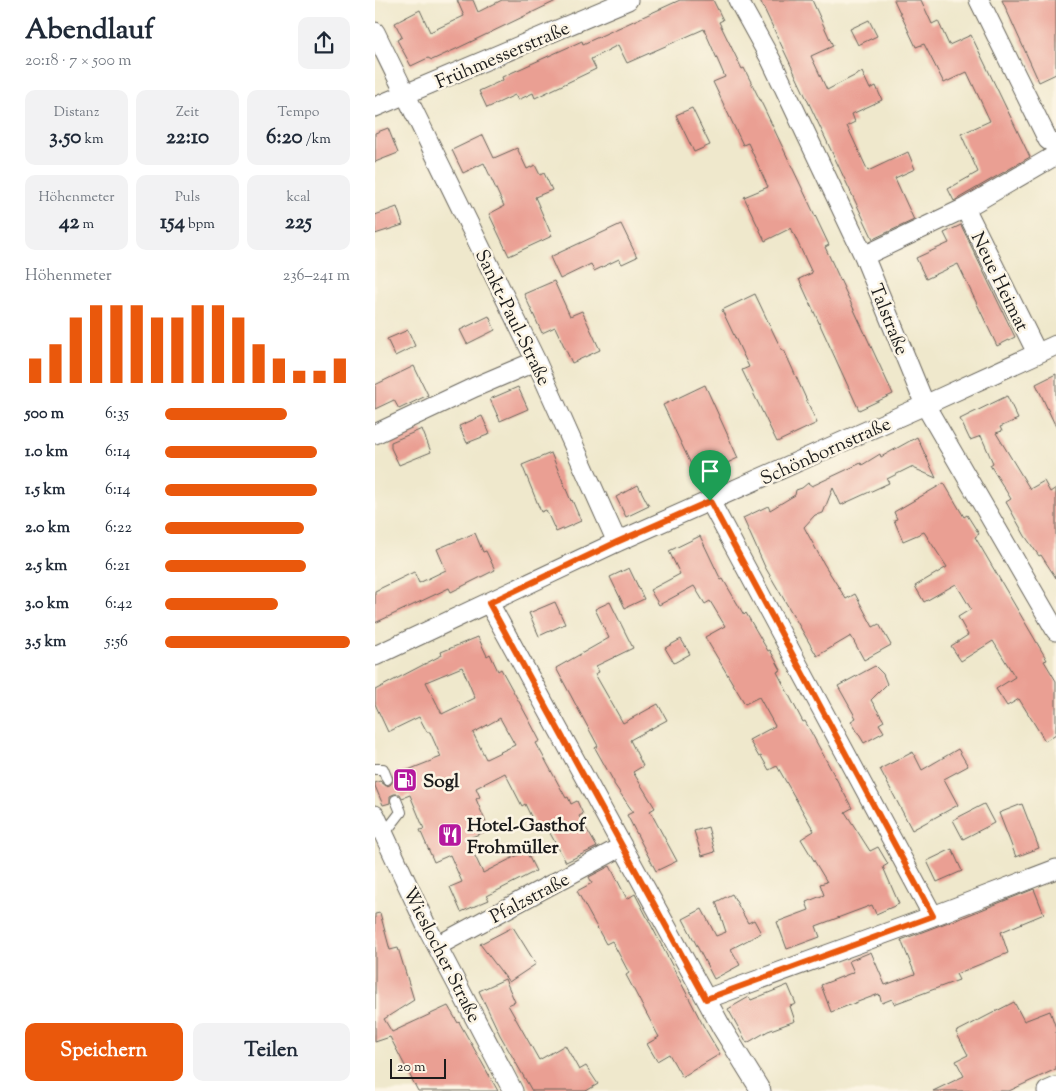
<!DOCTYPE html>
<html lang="de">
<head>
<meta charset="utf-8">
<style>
	:root { --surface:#fff; --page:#f2f2f3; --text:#1f2937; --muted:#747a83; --accent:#ea580c }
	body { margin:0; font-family:"Sorts Mill Goudy",serif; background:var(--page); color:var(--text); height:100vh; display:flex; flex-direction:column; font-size:19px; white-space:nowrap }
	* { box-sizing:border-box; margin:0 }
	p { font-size:16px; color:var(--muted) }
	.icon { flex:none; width:28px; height:28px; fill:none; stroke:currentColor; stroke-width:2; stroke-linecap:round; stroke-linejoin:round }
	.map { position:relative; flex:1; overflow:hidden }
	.sheet { display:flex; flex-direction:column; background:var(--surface); width:375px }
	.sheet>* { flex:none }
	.scale { position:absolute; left:15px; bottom:12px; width:56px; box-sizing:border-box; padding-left:5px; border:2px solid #1c1c1c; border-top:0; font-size:14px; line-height:18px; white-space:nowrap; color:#1c1c1c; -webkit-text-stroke:4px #fcf5e5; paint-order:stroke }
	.pin { position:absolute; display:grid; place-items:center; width:42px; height:42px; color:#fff; margin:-51px -21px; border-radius:50% 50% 50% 0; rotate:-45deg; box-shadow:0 0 5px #0007 }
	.pin .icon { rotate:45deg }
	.round { display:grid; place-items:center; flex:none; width:52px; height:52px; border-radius:10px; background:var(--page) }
	.head { display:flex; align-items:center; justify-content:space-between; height:85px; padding:0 25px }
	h1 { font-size:28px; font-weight:700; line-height:38px }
	.stats { display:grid; grid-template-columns:repeat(3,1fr); gap:8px; height:85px; padding:5px 25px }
	.stats div { display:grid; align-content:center; border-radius:10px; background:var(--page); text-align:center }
	.stats b { font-size:21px; font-weight:700 }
	.stats small { font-size:14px; font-weight:400 }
	.stats p { font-size:14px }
	.chart { height:140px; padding:10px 25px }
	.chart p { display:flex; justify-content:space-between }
	.chart svg { width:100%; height:90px; margin-top:5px; stroke:var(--accent); stroke-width:6 }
	.cta { display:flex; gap:10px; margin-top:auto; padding:10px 25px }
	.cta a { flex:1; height:58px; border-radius:10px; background:var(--accent); color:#fff; font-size:20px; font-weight:700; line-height:58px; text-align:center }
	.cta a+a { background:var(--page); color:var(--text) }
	ul { padding:0 25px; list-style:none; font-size:16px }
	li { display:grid; grid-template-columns:80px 60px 1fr; align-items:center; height:38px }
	li i { height:12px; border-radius:6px; background:var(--accent) }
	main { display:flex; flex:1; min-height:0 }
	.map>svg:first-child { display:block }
	.building { fill:#ea9f93; fill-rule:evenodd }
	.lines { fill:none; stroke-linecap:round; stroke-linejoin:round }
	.lane-casing { stroke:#66635a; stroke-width:12 }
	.street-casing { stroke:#66635a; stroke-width:21 }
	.lane { stroke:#fff; stroke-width:10 }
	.street { stroke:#fff; stroke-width:19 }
	.route-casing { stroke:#fff; stroke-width:10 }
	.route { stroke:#ea580c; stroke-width:6 }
	.labels { text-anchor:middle; stroke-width:5; stroke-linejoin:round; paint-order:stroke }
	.street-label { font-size:19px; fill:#1c1c1c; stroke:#fcf5e5 }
	.poi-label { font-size:19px; font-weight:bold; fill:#1c1c1c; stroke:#fcf5e5; text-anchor:start }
</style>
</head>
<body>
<main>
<section class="sheet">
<div class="head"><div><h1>Abendlauf</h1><p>20:18 · 7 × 500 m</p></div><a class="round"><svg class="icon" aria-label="share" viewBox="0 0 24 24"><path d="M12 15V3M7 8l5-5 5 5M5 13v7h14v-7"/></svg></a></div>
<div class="stats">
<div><p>Distanz</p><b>3.50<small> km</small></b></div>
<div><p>Zeit</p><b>22:10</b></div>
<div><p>Tempo</p><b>6:20<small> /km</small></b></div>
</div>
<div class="stats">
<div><p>Höhenmeter</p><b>42<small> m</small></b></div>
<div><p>Puls</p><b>154<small> bpm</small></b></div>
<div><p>kcal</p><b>225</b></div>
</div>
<div class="chart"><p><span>Höhenmeter</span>236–241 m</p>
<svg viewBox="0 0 160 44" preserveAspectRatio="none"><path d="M5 44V32M15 44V25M25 44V12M35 44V6M45 44V6M55 44V6M65 44V12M75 44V12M85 44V6M95 44V6M105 44V12M115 44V25M125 44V32M135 44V38M145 44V38M155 44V32"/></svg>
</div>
<ul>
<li><b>500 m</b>6:35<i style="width:66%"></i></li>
<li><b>1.0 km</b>6:14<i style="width:82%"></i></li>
<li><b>1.5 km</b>6:14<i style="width:82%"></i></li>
<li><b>2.0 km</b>6:22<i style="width:75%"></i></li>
<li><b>2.5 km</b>6:21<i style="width:76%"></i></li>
<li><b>3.0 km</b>6:42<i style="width:61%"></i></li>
<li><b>3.5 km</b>5:56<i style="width:100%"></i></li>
</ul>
<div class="cta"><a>Speichern</a><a>Teilen</a></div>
</section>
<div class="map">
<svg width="681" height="1091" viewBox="0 0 681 1091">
	<rect width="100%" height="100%" fill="#fcf5e5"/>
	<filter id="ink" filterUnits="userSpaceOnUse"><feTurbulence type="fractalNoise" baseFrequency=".02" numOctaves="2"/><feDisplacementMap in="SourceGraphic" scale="10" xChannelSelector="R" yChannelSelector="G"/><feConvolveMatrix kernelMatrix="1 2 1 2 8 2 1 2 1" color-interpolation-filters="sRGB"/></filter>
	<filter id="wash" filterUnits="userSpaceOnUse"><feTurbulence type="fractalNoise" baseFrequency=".0096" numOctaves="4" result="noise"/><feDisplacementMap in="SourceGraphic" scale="20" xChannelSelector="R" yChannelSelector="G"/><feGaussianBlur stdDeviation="1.12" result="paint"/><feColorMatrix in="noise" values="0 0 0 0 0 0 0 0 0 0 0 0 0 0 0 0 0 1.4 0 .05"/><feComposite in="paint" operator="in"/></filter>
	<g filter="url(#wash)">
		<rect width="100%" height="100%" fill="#efe8cc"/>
		<g id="blocks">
			<path class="building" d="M82 0H98L103 12 127 0H183L81 49 57 60 53 58 36 66 22 40 27 37 20 23 45 10 55 32 89 16Z
				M305 0H338L348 20 344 22 367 69 369 68 389 108 454 245 450 247 518 394 484 410 424 279 437 273 416 228 390 241 369 197 393 187 373 143 368 145 338 82 350 77 329 29 252 63 243 45 216 59 221 69 160 98 158 93 143 100 140 95 112 108 104 91 128 80 127 77 207 41 208 44Z
				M385 0H437L458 46 436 56 452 90 487 72 495 89 501 86 507 100 477 114 480 122 472 126 493 171 533 152 540 169 520 178 539 220 498 239Z
				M519 0H546L557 24 563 21 574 45 596 35 655 157 579 201 573 189 603 172 586 134 615 121 592 72 569 83 549 44 541 47Z
				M627 0H681V74L664 82Z
				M494 20 502 36 483 45 475 29Z
				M317 108 335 145 319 152 301 115Z
				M13 128 23 153 0 162V133Z
				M108 135 119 158 142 148 152 169 160 165 165 175 169 173 177 190 160 197 177 236 134 256 114 214 129 206 109 163 88 173 77 150Z
				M22 207 28 225 0 234V215Z
				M246 224 262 257 247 264 244 259 219 271 216 264 185 279 175 257Z
				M586 225 640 337 622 346 583 264 551 279 541 258 574 243 569 233Z
				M179 281 195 316 207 311 225 350 197 363 180 327 167 333 149 294Z
				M380 294 407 351 409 350 442 423 402 442 367 370 374 367 347 310Z
				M114 316 120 330 92 344 85 330Z
				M33 330 40 346 20 356 12 339Z
				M39 366 53 395 24 409 19 400 0 409V385Z
				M681 374V427L661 384Z
				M330 385 363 458 322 477 288 405Z
				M143 387 153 409 125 421 115 399Z
				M632 396 643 419 625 427 627 431 621 433 655 489 669 481 675 492 681 488V578L666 555 664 556 650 536 631 502 636 499 615 465 618 463 606 436 595 440 585 419Z
				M107 416 115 434 92 443 84 426Z
				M47 429 56 452 24 465 16 448V442Z
				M542 437 561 478 536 467 512 479 514 483 466 505 458 488 448 513 440 515 429 527 449 564 471 599 480 594 498 627 504 624 516 645 489 660 476 636 442 656 390 567 368 518 393 506 395 510 420 495 421 490 427 488 433 483 437 486 486 463 487 465 505 454 506 457Z
				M176 453 196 501 197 500 206 521 181 532 171 510 166 512 147 465Z
				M569 483 589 517 592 515 604 534 600 537 672 660 669 661 681 681V734L670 741 644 699 632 706 621 689 640 677 618 641 586 661 576 646 593 635 583 617 596 609 581 584 549 602 540 586 572 567 549 532 528 541 519 520 522 519 519 512Z
				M263 485 274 506 251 517 241 497Z
				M100 533 108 552 111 551 120 570 76 592 74 588 0 623V591L39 572 44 583 71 570 62 549Z
				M325 536 346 580 348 579 369 615 371 613 393 651 395 650 406 670 402 672 428 722 430 721 477 808 470 812 495 851 503 847 513 864 508 867 524 904 501 914 497 905 441 926 445 937 412 949 402 922 434 910 431 902 449 895 445 884 452 882 426 839 439 831 402 766 394 770 386 756 384 757 374 740 400 726 384 697 370 704 330 637 350 626 335 601 330 604 319 586 284 605 275 590 305 574 294 551Z
				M254 568 269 599 250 608 235 577Z
				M180 602 190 624 164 636 154 613Z
				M235 602 258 648 221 666 224 672 220 674 248 723 283 704 292 720 255 740 268 766 258 772 280 808 275 811 302 861 281 871 252 815 258 812 239 784V782L220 748 223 746 181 668 234 638 220 609Z
				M103 637 112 656 115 654 123 671 126 669 153 718 165 741 161 743 191 798 193 797 196 804 202 801 208 814 204 816 222 847 191 862 171 826 163 831 150 804 147 806 130 773 101 788 105 797 101 799 114 830 92 839 108 873 151 851 161 871 112 896 114 900 86 912 75 887 87 882 75 855 59 862 45 830 49 829 35 795 27 798 25 794H19L15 796V803L8 805 0 786V783L5 781 11 786 15 785 19 780 18 776 66 757 55 732H52L44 717 13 732 0 704V690L67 655 66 652ZM87 667 100 698 67 714 51 682ZM125 718 140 745 111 759 98 733Z
				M306 639 315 654 299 663 290 648Z
				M500 666 508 674 512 684 496 700 509 721 504 724 509 732 489 743 476 721 481 718 463 686Z
				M583 749 593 766 569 779 583 805 537 830 505 769 538 752 547 770Z
				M609 804 619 823 588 839 578 820Z
				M647 804 664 848 641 857 624 813Z
				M333 827 340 852 327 856 319 831Z
				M577 849 587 871 562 882 552 861Z
				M235 866 252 899 260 894 329 1027 345 1054 307 1077 294 1054 282 1061 272 1044 284 1037 251 975 254 973 237 941 231 944 202 891 217 883 214 877Z
				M659 889 669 914 626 932 633 953 581 974 584 980 519 1004 517 999 507 1003 504 994 456 1012 446 985 479 972 474 961 496 952 510 985 540 974 526 940 576 921V922Z
				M357 894 373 923 379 920 386 933 356 949 365 965 339 979 308 919 327 909 341 936 351 932 341 902Z
				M5 913 15 950 23 948 39 1000 9 1019 17 1032 73 1006 83 1023 84 1022 123 1091H43L15 1037 0 1042V914Z
				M138 927 161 964 134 982 105 944Z
				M130 979 140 1002 133 1005 164 1060 190 1045 204 1070 211 1066 223 1084 211 1091H157L125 1035 104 991Z
				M413 985 421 1004 415 1006 420 1021 393 1031 372 1043 353 1009 374 997 376 1000Z
				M639 1002 649 1021 675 1011 681 1028V1069L634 1091H558L589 1076 581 1061 593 1055 581 1032Z"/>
		</g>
	</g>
	<g filter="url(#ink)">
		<use href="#blocks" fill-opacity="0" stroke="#66635a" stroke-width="1"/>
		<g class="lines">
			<defs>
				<path id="lane" d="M0 769H8L12 779
					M9 834 26 812 21 800"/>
				<path id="street" d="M363 0 396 60 489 256 550 405 681 631
					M604 0 673 140 681 145
					M0 32 161 361 242 542
					M0 107 253 0
					M590 208 662 353
					M489 256 590 208 681 155
					M0 434 100 387 161 361
					M335 501 558 916
					M114 603 347 1028 386 1091
					M0 656 242 542 550 405 681 345
					M0 815 51 925 138 1091
					M62 946 246 847
					M331 999 558 916 681 869
					M672 1091 681 1087"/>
			</defs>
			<use href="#lane" class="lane-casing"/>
			<use href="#street" class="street-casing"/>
			<use href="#lane" class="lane"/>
			<use href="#street" class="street"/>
		</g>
	</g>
	<g class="lines" filter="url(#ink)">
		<defs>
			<path id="route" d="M335 501 558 916 331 999 114 603 242 542Z"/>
		</defs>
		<use href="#route" class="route-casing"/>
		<use href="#route" class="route"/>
	</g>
	<defs>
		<symbol id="fuel-square" viewBox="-11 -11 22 22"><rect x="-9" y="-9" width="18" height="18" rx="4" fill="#b5179e" stroke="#fcf5e5"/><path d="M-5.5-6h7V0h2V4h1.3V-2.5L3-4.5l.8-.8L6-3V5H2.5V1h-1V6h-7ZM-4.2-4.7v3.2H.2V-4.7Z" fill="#fff"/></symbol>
		<symbol id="restaurant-square" viewBox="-11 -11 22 22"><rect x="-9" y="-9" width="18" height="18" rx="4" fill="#b5179e" stroke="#fcf5e5"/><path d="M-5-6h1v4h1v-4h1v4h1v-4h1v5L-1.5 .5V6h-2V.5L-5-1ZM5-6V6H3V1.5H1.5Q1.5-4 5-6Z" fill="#fff"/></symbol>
	</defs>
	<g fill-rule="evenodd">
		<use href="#fuel-square" x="16" y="766" width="28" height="28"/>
		<use href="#restaurant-square" x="61" y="821" width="28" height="28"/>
	</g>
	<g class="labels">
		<g class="street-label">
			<text transform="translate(127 54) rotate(-23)" y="7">Frühmesserstraße</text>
			<text transform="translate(626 281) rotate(64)" y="7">Neue Heimat</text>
			<text transform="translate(139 317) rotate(64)" y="7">Sankt-Paul-Straße</text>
			<text transform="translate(515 319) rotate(68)" y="7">Talstraße</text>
			<text transform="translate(450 450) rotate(-24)" y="7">Schönbornstraße</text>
			<text transform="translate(154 897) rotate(-28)" y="7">Pfalzstraße</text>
			<text transform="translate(68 954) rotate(63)" y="7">Wieslocher Straße</text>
		</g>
		<g class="poi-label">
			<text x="48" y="787">Sogl</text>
			<text x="92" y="831">Hotel-Gasthof<tspan x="92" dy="22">Frohmüller</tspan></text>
		</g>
	</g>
</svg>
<div class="scale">20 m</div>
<div class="pin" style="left:335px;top:501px;background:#1e9e55"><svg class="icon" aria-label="arrive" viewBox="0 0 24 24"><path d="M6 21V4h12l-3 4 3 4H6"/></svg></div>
</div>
</main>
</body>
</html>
